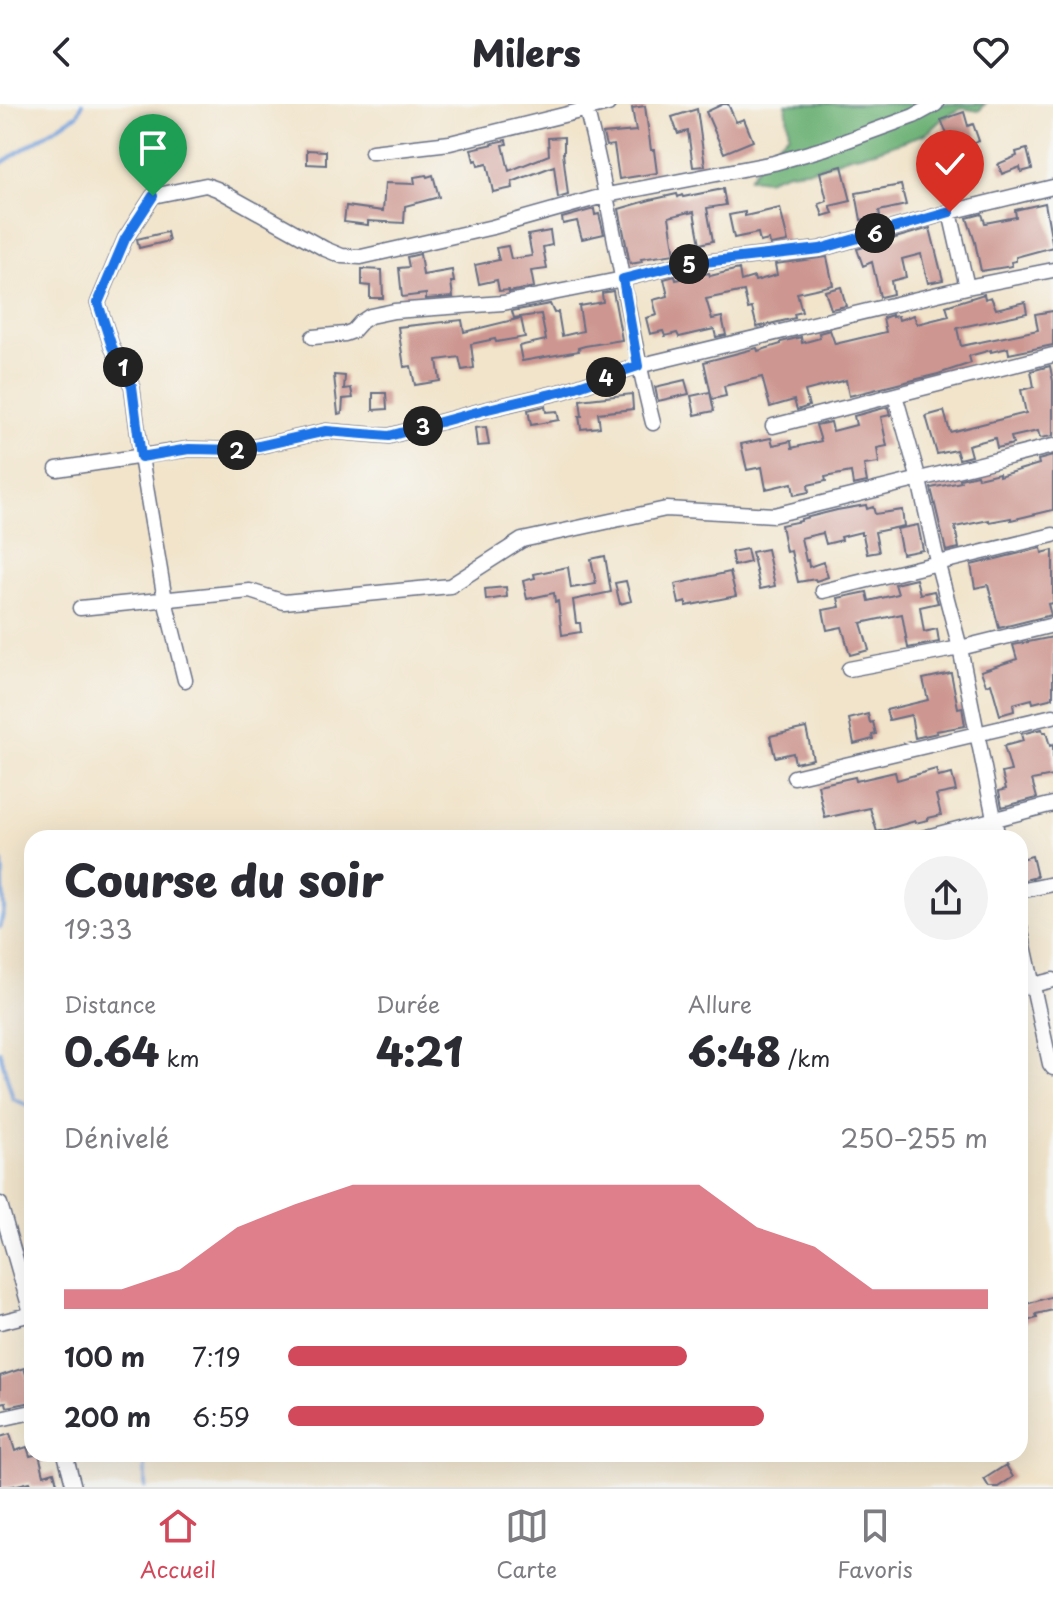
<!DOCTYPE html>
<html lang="fr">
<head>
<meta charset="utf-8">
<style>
	:root { --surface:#fff; --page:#f2f2f3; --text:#2b2b33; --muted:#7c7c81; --line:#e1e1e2; --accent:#d1495b }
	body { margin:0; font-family:"Playpen Sans",sans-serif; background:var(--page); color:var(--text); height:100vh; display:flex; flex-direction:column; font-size:30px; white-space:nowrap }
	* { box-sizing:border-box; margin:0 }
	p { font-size:26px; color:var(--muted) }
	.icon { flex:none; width:44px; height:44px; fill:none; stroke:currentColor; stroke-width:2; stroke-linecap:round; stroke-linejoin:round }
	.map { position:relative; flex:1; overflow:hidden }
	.side { position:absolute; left:24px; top:726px; width:1004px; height:632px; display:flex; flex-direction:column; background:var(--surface); border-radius:24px; box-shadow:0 8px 32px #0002 }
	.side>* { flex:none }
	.pin { position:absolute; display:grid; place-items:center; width:68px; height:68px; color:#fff; margin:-82px -34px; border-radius:50% 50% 50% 0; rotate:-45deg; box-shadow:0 0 8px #0007 }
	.pin .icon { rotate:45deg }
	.km { position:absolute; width:40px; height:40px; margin:-20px; border-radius:50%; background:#222; color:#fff; font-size:22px; line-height:40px; text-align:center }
	.round { display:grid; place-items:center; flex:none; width:84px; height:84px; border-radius:42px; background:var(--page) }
	.headline { display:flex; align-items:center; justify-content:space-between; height:136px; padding:0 40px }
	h1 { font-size:44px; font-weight:800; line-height:60px }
	.stats { display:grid; grid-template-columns:repeat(3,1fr); gap:12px; height:136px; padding:8px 40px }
	.stats div { display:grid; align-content:center }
	.stats b { font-size:40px; font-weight:800 }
	.stats small { font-size:22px; font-weight:400 }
	.stats p { font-size:22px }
	.chart { height:224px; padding:16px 40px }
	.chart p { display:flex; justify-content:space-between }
	.chart svg { width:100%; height:144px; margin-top:8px; fill:var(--accent); opacity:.7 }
	ul { padding:0 40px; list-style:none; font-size:26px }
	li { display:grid; grid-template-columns:128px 96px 1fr; align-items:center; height:60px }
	li i { height:20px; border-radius:10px; background:var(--accent) }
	header { display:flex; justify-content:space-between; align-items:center; height:104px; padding:0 40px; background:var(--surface); font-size:36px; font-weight:800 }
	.tabs { display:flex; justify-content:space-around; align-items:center; height:112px; border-top:2px solid var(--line); background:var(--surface); font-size:22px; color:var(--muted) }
	.tabs a { display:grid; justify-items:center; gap:4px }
	.tabs .selected { color:var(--accent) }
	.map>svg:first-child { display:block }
	.forest { fill:#6cb175; stroke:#44706a; stroke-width:2 }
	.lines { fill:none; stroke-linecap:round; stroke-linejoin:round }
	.stream { stroke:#73a1dc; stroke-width:4 }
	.building { fill:#cd9690 }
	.minor-casing { stroke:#666e84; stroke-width:17 }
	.minor { stroke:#fff; stroke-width:14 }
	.route-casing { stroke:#fff; stroke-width:16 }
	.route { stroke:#1a73e8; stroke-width:10 }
</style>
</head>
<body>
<header><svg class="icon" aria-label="back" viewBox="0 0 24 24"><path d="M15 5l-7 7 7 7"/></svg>Milers<svg class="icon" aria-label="heart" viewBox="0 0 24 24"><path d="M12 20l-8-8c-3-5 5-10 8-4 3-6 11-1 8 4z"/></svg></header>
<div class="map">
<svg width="1053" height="1383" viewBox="0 0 1053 1383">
	<rect width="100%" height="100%" fill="#f6f6f2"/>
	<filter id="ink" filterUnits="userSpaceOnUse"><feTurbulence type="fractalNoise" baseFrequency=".0125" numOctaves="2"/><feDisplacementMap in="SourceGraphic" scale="16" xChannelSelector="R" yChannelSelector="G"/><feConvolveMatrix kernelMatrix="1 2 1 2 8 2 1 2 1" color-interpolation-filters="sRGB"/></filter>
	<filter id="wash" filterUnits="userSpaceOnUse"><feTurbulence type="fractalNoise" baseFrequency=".006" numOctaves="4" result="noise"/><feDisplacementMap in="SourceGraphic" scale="32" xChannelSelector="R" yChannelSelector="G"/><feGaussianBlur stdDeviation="1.8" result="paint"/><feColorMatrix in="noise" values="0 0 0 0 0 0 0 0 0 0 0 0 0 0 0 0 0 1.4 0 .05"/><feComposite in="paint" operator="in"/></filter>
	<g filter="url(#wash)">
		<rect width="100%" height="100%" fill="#f1e4cb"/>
		<path class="forest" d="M786 0H985L979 7 962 4 942 15 927 29 875 47 850 52 814 65 788 68 766 76 749 74 770 46 789 30Z"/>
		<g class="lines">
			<path class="stream" d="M0 60 78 10 82 0
				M0 758H2L4 805 0 823
				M0 948 13 995 32 1003
				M145 1383V1350"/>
		</g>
		<g id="blocks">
			<path class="building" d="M723 0H728L736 18 744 15 753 37 724 49 706 8Z
				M645 2 651 46H654L657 69 619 75 614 41 606 42 603 30 636 27 632 4Z
				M697 5 705 62 693 63 688 27 678 30 672 13Z
				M964 8 968 22 973 20 979 37 970 41 981 68 967 74 956 48 951 49 944 32 947 30 941 16Z
				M564 33V49H563L568 91 558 94 554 62 512 78 513 84 493 88 487 60 478 62 477 56 474 57 471 45 494 40 493 39 506 36 507 40 503 41 509 67 549 51 548 34Z
				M1027 45 1032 65 1021 68 1020 63 1002 70 998 60 1017 52 1016 48Z
				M307 46 326 47V61L307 60Z
				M842 62 851 97 830 102 833 109 823 112 819 100 827 97 820 68Z
				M426 71 427 73 433 71 439 93 405 102 404 119 368 117V121L344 118 346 102 383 107 385 79 415 80 414 73Z
				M901 81 906 101 879 107 880 112 861 116 856 89Z
				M723 85 726 101 707 104 713 137 700 140 694 108 689 109V108L669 113 675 150 641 155 642 158 630 160 619 105 650 96 677 90 678 93 682 91 683 93Z
				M1045 99 1053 143 1016 153V157L1011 158 1012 162 981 167 975 138 967 114 982 110 985 119 1016 113 1015 106Z
				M780 104 788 138 770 141 769 136 760 138 758 129 734 134 729 111 745 108V112Z
				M594 105 595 111 599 110 604 130 582 135 577 117 563 120 562 114Z
				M930 124 943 176 928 179 921 150 902 155 906 173 891 177 893 190 880 193 872 158 863 162 857 145Z
				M550 127 552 141 543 143 547 165 531 167 534 183 509 188V186L499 187 497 176 479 180 475 161 499 156 496 144 508 142 511 155 532 152 528 131Z
				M167 128 169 137 139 144 137 135Z
				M420 150 423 171 452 166 454 178H451L453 193 426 195V190L402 193 399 164 409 163 407 153Z
				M827 153 833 181 797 189 802 208 794 210 795 214 757 223 752 204 748 205 744 187 706 195 712 215 722 213 726 231 716 233 714 225 679 233 677 229 665 232 663 227 650 230 646 214 657 211 653 196 668 192 664 175 675 172 676 176 709 169 710 172 739 165 741 177 754 173 755 177 777 171 775 160Z
				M362 165 382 166 383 194H370V182L362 181Z
				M841 183 846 202 831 205 825 187Z
				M613 187 622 236 585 242 578 244 579 247 522 257 519 242 546 236 541 210 514 214 512 207 550 200 554 209 558 208 562 232 583 227 579 202 603 198 602 189Z
				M984 190 985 195 991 193 996 205 1025 198 1027 209 957 224 961 242 1038 226 1035 210 1053 207V241L1009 250 1008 244 991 248V246L969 252 971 259 938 270 849 292 846 276 805 287 809 302 797 306 794 296 770 303 762 273 724 282 726 292 712 295 704 258 757 244 758 247 781 240V238L801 233 802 239 820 234 819 229 830 226 835 240 886 228 883 214 892 211V213L898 212 899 216 914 211 917 220 949 212 946 202Z
				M521 214 525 233 496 238 495 235 471 240 474 264 462 266 459 253 437 256 440 277 415 281 411 262 404 263 398 223 462 216 464 228Z
				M1050 262 1053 277V332L1040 334 1038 327 1011 333 1013 340 997 344 995 334 968 341 971 352 959 355 956 346 937 350 926 312 944 307 950 328 1026 309 1021 286 1034 283 1031 267Z
				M334 271 345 272 344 285 351 284 353 294 343 295 342 309 338 310Z
				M685 276 689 290 658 297 655 283Z
				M710 288 714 307 695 311 691 292Z
				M373 289H386L387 305 373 306Z
				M632 290 633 305 598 309 600 323 581 325 579 312H582L580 296Z
				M545 302 546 308 557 307 559 316 531 321 528 306Z
				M888 303 890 311 881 313 887 342 877 344 879 359 864 361 867 378 853 381 851 368 825 373 826 377 808 381 809 388 794 391 792 379 766 385 762 363 747 366 741 340 771 334 773 341 791 337 792 344 821 337 816 321 831 318 833 327 856 321 854 312Z
				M486 323 489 341 477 342 475 324Z
				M1053 352V406L1011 416V414L989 418V416L955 423 959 444 946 447 931 384 961 378 960 375 977 371 978 374 999 369V372L1039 360 1038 356Z
				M866 401 867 405 873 403 875 410 902 406 904 422 875 428 879 448 867 450 863 431H861V428L841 433 842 436 826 440 823 429 801 434 806 457 808 456 809 463 823 458 828 473 816 477 815 475 798 478 791 447 786 448 781 421 801 417V415L837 406Z
				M918 421 923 446 902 450 897 425Z
				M1041 444 1042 449 1053 446V499L1048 500 1051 511 999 524 988 481 975 484 971 461Z
				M747 445 750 458 734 462 731 448Z
				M767 445 775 482 760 485 752 448Z
				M605 452 611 488 573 496 576 519H580L581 528 562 531 558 497 555 498 554 489 527 495 523 477 535 474 534 470 568 463 571 484 596 480 591 455Z
				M730 468 736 492 686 502V498L679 500 675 480Z
				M916 475 920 490 934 487 938 499 920 503 924 528 937 525 939 538 908 544 902 510 861 519 869 546 850 551 842 523 827 526 823 506 840 503 838 494 867 488 869 497 898 490 895 480Z
				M626 477 631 497 620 500 615 479Z
				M506 483 507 493 486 496 485 485Z
				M1053 533V594L1033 599 1032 595 1013 600 1014 607 1000 611 991 579 986 581 981 567 1017 555 1013 541Z
				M951 569 958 604 962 603 965 622 936 627 937 629 915 634 911 611 889 616 886 606 928 596 923 575Z
				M868 610 870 619 873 618 876 630 872 631 873 635 854 640 849 615Z
				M806 624 813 655 795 659 793 649 775 653 770 632Z
				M1042 625 1043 628H1046L1050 642 1053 641V672L1032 676 1037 694 1002 703 999 687 1006 685 1002 669 1011 667 1004 642 1023 637 1021 630Z
				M936 665 938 673 952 670 956 687 936 691 941 711 928 714V716L915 719V717L877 728 870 704 825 714 818 681 855 673 856 677 895 668 897 676Z
				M1032 752 1037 773 1020 777V755Z
				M1053 1192V1206L1036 1210 1037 1214 1020 1219V1202Z
				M24 1264 30 1283H32V1298L7 1303 6 1298 0 1299V1272Z
				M10 1330 15 1347 27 1343 30 1352 39 1350 44 1371 54 1368 57 1379 45 1383H32L30 1378 9 1383H0V1333Z
				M1006 1361 1013 1373 998 1383H989L984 1375Z"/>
		</g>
	</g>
	<g filter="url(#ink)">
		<use href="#blocks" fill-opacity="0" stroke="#666e84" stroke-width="2"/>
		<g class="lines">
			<defs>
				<path id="minor" d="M585 0C613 105 626 214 653 319
					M372 48 450 39 608 0
					M950 108 967 183
					M313 233 345 230 353 227 361 218 370 212 394 207 503 199 623 175 678 161 820 145 950 108 1053 83
					M895 291 919 376 938 461 960 544 998 734
					M773 322 1053 251
					M57 365 189 345 241 346 326 327 389 332 488 305 564 287 638 262 967 183 1053 166
					M823 487 1053 431
					M80 504 250 487 284 498 450 482 522 436 666 405 774 411 1053 342
					M849 565 960 544 1053 521
					M185 576 165 496 141 353 132 282 112 243 98 199 125 135 153 92 206 81 217 85 325 145 342 152 361 153 493 123 607 91 774 59 826 44 914 12 936 0
					M794 673 1053 612
					M923 734 1053 700
					M1020 787 1053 780
					M1020 823 1050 960 1053 964
					M1020 884 1053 876
					M0 1100 32 1212
					M0 1218 32 1210
					M0 1315 32 1308
					M65 1350 74 1383"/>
			</defs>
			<use href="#minor" class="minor-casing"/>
			<use href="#minor" class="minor"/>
		</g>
	</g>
	<g class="lines" filter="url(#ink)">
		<defs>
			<path id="route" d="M153 92 125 135 98 199 112 243 132 282 141 353 189 345 241 346 326 327 389 332 488 305 564 287 638 262 623 175 678 161 820 145 950 108"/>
		</defs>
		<use href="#route" class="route-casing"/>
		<use href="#route" class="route"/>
	</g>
</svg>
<div class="pin" style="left:153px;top:92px;background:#1e9e55"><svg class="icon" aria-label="arrive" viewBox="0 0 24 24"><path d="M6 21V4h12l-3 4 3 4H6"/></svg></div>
<div class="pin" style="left:950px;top:108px;background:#d93025"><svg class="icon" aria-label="check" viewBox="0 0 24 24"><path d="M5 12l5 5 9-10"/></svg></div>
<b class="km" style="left:123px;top:263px">1</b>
<b class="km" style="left:237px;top:346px">2</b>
<b class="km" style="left:423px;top:322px">3</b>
<b class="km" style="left:606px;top:273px">4</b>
<b class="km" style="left:689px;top:160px">5</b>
<b class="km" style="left:875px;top:129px">6</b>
<section class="side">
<div class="headline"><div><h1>Course du soir</h1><p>19:33</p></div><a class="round"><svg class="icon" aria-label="share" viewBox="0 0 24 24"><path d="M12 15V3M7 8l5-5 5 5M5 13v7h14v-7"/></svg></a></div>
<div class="stats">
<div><p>Distance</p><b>0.64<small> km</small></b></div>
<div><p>Durée</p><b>4:21</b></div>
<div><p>Allure</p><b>6:48<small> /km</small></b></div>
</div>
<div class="chart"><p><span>Dénivelé</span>250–255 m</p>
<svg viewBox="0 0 160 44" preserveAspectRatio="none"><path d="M0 44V38L10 38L20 32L30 19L40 12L50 6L60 6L70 6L80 6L90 6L100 6L110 6L120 19L130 25L140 38L150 38L160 38V44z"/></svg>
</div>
<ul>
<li><b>100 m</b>7:19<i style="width:57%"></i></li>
<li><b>200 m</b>6:59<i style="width:68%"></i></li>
</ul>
</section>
</div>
<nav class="tabs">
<a class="selected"><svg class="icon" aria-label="home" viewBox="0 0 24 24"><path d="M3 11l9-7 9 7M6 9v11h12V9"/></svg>Accueil</a>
<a><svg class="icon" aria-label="map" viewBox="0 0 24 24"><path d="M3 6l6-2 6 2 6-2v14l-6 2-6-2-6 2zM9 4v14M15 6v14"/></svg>Carte</a>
<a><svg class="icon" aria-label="saved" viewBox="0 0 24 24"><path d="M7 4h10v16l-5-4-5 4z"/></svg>Favoris</a>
</nav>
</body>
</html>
